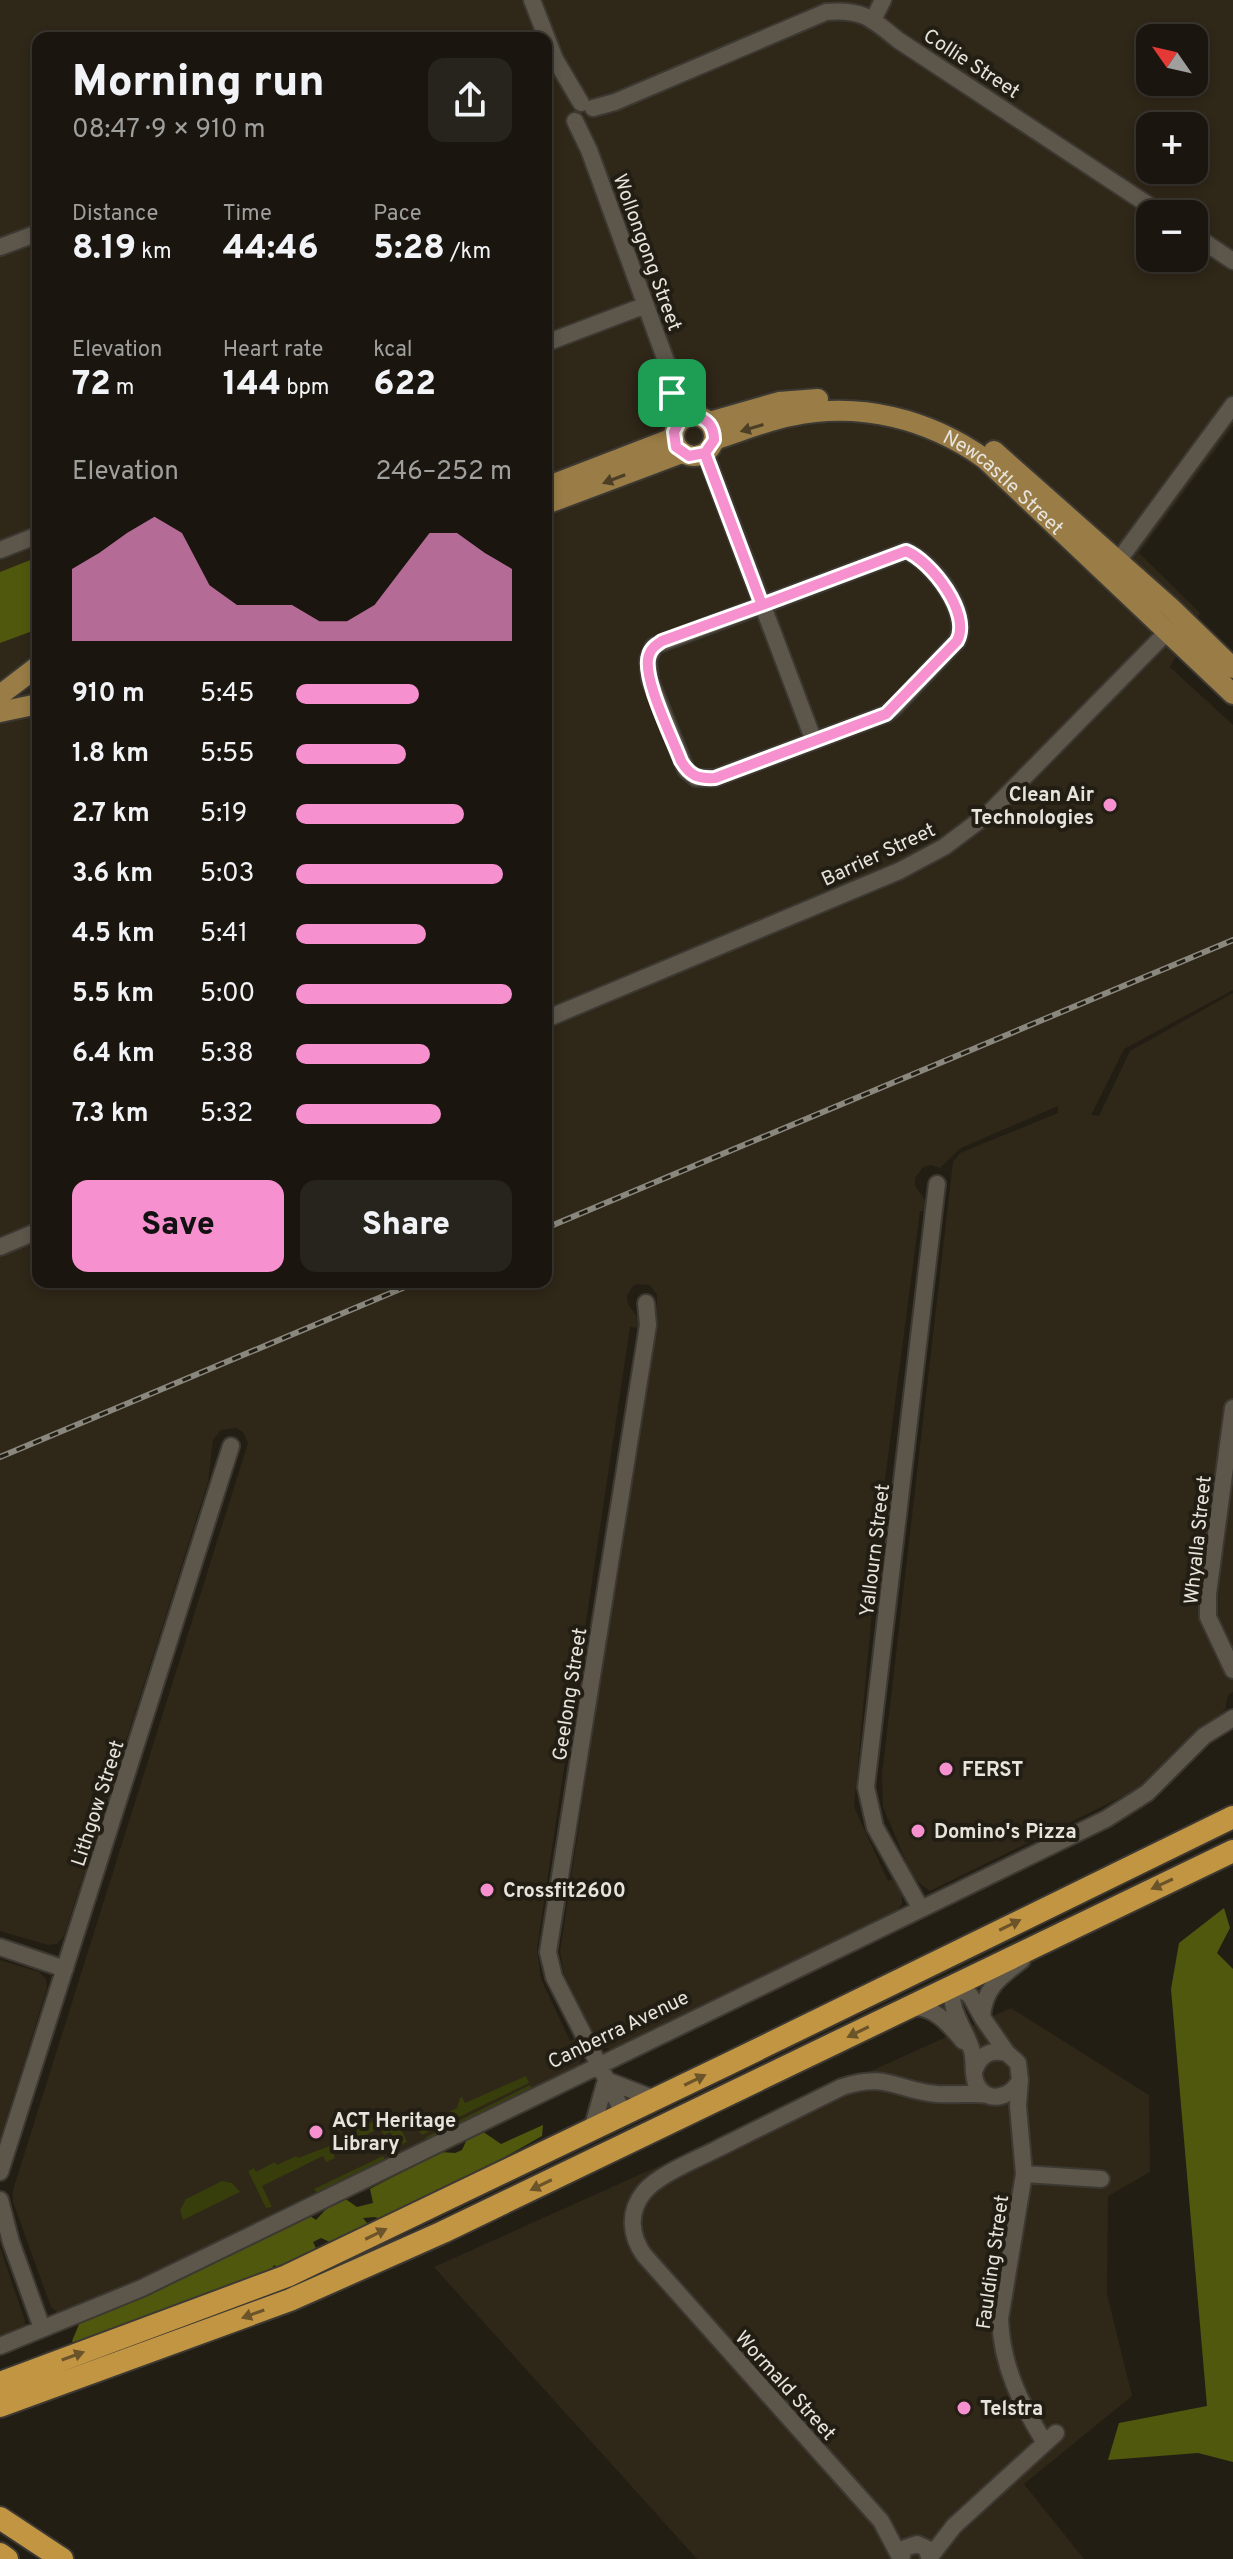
<!DOCTYPE html>
<html lang="en">
<head>
<meta charset="utf-8">
<style>
	:root { --surface:#1a160f; --page:#27231d; --text:#f1f3f6; --muted:#9f9f9e; --line:#38352f; --accent:#f690cf }
	body { margin:0; font-family:Overpass,sans-serif; background:var(--page); color:var(--text); height:100vh; display:flex; flex-direction:column; font-size:30px; white-space:nowrap }
	* { box-sizing:border-box; margin:0 }
	p { font-size:26px; color:var(--muted) }
	.icon { flex:none; width:44px; height:44px; fill:none; stroke:currentColor; stroke-width:2; stroke-linecap:round; stroke-linejoin:round }
	.map { position:relative; flex:1; overflow:hidden }
	.sheet { position:absolute; left:32px; top:32px; width:520px; height:1256px; display:flex; flex-direction:column; background:var(--surface); border-radius:16px; box-shadow:0 4px 12px #0003,0 0 0 2px var(--line) }
	.sheet>* { flex:none }
	.needle { width:52px; rotate:304deg }
	.controls { position:absolute; left:1136px; top:24px; display:grid; gap:16px }
	.controls a { display:grid; place-items:center; width:72px; height:72px; border-radius:16px; background:var(--surface); box-shadow:0 4px 12px #0003,0 0 0 2px var(--line); font-size:40px }
	.pin { position:absolute; display:grid; place-items:center; width:68px; height:68px; color:#fff; margin:-34px; border-radius:16px; box-shadow:0 4px 12px #0006 }
	.round { display:grid; place-items:center; flex:none; width:84px; height:84px; border-radius:16px; background:var(--page) }
	.summary { display:flex; align-items:center; justify-content:space-between; height:136px; padding:0 40px }
	h1 { font-size:44px; font-weight:800; line-height:60px }
	.stats { display:grid; grid-template-columns:repeat(3,1fr); gap:12px; height:136px; padding:8px 40px }
	.stats div { display:grid; align-content:center }
	.stats b { font-size:34px; font-weight:800 }
	.stats small { font-size:22px; font-weight:400 }
	.stats p { font-size:22px }
	.chart { height:224px; padding:16px 40px }
	.chart p { display:flex; justify-content:space-between }
	.chart svg { width:100%; height:144px; margin-top:8px; fill:var(--accent); opacity:.7 }
	.button { display:flex; gap:16px; margin-top:auto; padding:16px 40px }
	.button a { flex:1; height:92px; border-radius:16px; background:var(--accent); color:#111; font-size:32px; font-weight:800; line-height:92px; text-align:center }
	.button a+a { background:var(--page); color:var(--text) }
	ul { padding:0 40px; list-style:none; font-size:26px }
	li { display:grid; grid-template-columns:128px 96px 1fr; align-items:center; height:60px }
	li i { height:20px; border-radius:10px; background:var(--accent) }
	.map>svg:first-child { display:block }
	.built { fill:#2f2718; fill-rule:evenodd }
	.green { fill:#373d0b }
	.forest { fill:#50580d }
	.lines { fill:none; stroke-linecap:round; stroke-linejoin:round }
	.minor-casing { stroke:#3c3832; stroke-width:20 }
	.major-casing { stroke:#3c3832; stroke-width:24 }
	.highway-casing { stroke:#3c3832; stroke-width:26 }
	.minor { stroke:#5c564b; stroke-width:16 }
	.major { stroke:#997c46; stroke-width:20 }
	.highway { stroke:#c29542; stroke-width:22 }
	.rail-casing { stroke:#8a877e; stroke-width:6 }
	.rail { stroke:#231e14; stroke-width:3; stroke-dasharray:9; stroke-linecap:butt }
	.oneway { fill:#4c3f26 }
	.oneway2 { fill:#6b5429 }
	.route-casing { stroke:#fff; stroke-width:16 }
	.route { stroke:#f690cf; stroke-width:10 }
	.poi-dot { fill:#f690cf; stroke:#231e14; stroke-width:3 }
	.labels { text-anchor:middle; stroke-width:8; stroke-linejoin:round; paint-order:stroke }
	.street-label { font-size:20px; fill:#e7e4dd; stroke:#231e14 }
	.poi-label { font-size:20px; font-weight:bold; fill:#e7e4dd; stroke:#231e14; text-anchor:start }
</style>
</head>
<body>
<div class="map">
<svg width="1233" height="2559" viewBox="0 0 1233 2559">
	<rect width="100%" height="100%" fill="#231e14"/>
	<path class="built" d="M0 0H1233V426L1139 553 1200 613 1170 667 1233 725V990L1124 1049 1091 1115 1099 1116 1130 1051 1233 993V1692L1228 1695 1225 1710 1177 1749 1138 1789 930 1891 913 1878 883 1807 882 1775 953 1162 960 1153 1058 1113V1106L961 1148 940 1168 931 1165 923 1167 915 1178V1186L926 1201 928 1211H920L882 1502 854 1807 888 1881 895 1878 902 1893V1904L894 1914 613 2050 599 2046 564 1974 560 1952 657 1303V1295L650 1285 637 1284 632 1287 627 1296 628 1304 638 1318 640 1325 639 1328 630 1327 537 1949 541 1979 570 2041 579 2037 583 2049 580 2063 576 2068 73 2314 60 2315 51 2307 13 2202V2190L248 1443 243 1432 236 1428 221 1430 213 1440 208 1482 64 1936 57 1944 48 1945 0 1931ZM38 38H546V1282H38ZM1150 38H1194V82H1150ZM1150 126H1194V170H1150ZM1150 214H1194V258H1150Z
		M0 1960 39 1972 46 1979 47 1988 0 2139Z
		M1011 2008 1149 2095 1150 2172 1108 2196 1107 2294 1132 2396 1024 2484 1084 2559H697L434 2267Z
		M0 2247 25 2321 24 2328 0 2341Z"/>
	<path class="green" d="M526 2076 529 2083 422 2135 416 2128 457 2108 460 2098 462 2097 465 2103Z
		M530 2085 533 2091 434 2138H424Z
		M395 2116 407 2142 391 2149 389 2145 395 2141 390 2132 384 2135 380 2128 358 2139 361 2146 352 2150 349 2144 344 2147 342 2141 357 2133 356 2130 378 2119 383 2122Z
		M335 2144 338 2150 333 2152 335 2158 326 2162 323 2156 262 2186 272 2207 266 2208 248 2171 254 2168 256 2172 275 2162 277 2165 296 2156 298 2158Z
		M383 2156 386 2162 318 2195 314 2189Z
		M222 2181 232 2183 240 2192 183 2220 180 2210 186 2199Z"/>
	<path class="forest" d="M38 557V629L0 643V572Z
		M1224 1908 1230 1928 1217 1953 1233 1969V2462L1198 2453 1108 2460 1119 2423 1207 2406 1171 1989 1179 1943Z
		M543 2125 542 2136 391 2221 374 2217 363 2218 371 2228 332 2243 321 2238 313 2242 318 2252 285 2272 274 2265 267 2277 77 2346 72 2341 80 2322 310 2216 316 2220 329 2206 344 2198 357 2207 373 2203 370 2189 440 2152 455 2153 462 2150 468 2137 482 2131 501 2144Z"/>
	<g class="lines">
		<defs>
			<path id="minor" d="M532 0 555 59 581 103
				M873 20 883 0
				M593 108 615 102 826 12C862 9 871 18 898 40L1162 214
				M575 121 589 150 669 369 679 422
				M1194 235 1233 261
				M0 247 38 233
				M546 343 646 305
				M670 370 682 387 695 416
				M705 453 814 741
				M0 550 38 535
				M906 551C932 561 972 613 957 641L895 707 886 714 715 778H696L686 770 650 680 648 660 654 646Z
				M1113 568 1233 405
				M546 1019 899 871 944 847 988 814 1166 633
				M0 1247 38 1231
				M1233 1408 1208 1594V1617L1233 1670
				M921 1909 875 1827 866 1787 937 1184
				M0 1947 65 1969
				M908 2009C930 2001 950 2025 963 2041
				M982 2017C984 1988 1000 1977 1022 1960
				M975 2069C981 2054 991 2049 1007 2053L1018 2063 1020 2080C1011 2098 986 2105 976 2083 972 2073 975 2062 972 2051 966 2029 947 2009 953 1985L970 1995 982 2017 1007 2053
				M606 2080 655 2099
				M1020 2080 1018 2106 1024 2174 1000 2319C1002 2367 1020 2402 1045 2443
				M624 2114 554 1977 548 1952 648 1325 646 1303
				M592 2129 606 2080
				M0 2172 231 1446
				M1024 2174 1101 2179
				M0 2200 11 2242 42 2328
				M0 2346 142 2288 1106 1819 1147 1793 1204 1736 1233 1718
				M930 2557 954 2526 1056 2433
				M901 2558 905 2548 917 2544 926 2548 930 2559
				M901 2559 881 2521 644 2255C630 2235 628 2212 644 2192 659 2174 698 2159 719 2148 760 2128 801 2107 842 2087 888 2072 895 2090 937 2094 954 2095 971 2093 988 2095"/>
			<g id="major">
				<circle cx="694" cy="436" r="20"/>
				<path d="M709 422 779 402 818 399"/>
				<path id="s1" d="M714 440C739 432 765 421 791 416 859 401 929 419 985 459L1233 694"/>
				<path d="M994 451 1171 608 1233 668"/>
				<path d="M546 487 673 438"/>
				<path d="M546 504 682 453"/>
				<path d="M0 695 38 666"/>
				<path d="M0 712 38 704"/>
			</g>
			<path id="highway" d="M0 2383 287 2276 728 2064 1233 1817
				M0 2406 290 2300 443 2232 1233 1851
				M0 2518 62 2559
				M0 2554 7 2559"/>
		</defs>
		<use href="#minor" class="minor-casing"/>
		<use href="#major" class="major-casing"/>
		<use href="#highway" class="highway-casing"/>
		<use href="#minor" class="minor"/>
		<use href="#major" class="major"/>
		<use href="#highway" class="highway"/>
		<defs>
			<path id="rail" d="M546 1228 1233 940
				M0 1457 417 1282"/>
		</defs>
		<use href="#rail" class="rail-casing"/>
		<use href="#rail" class="rail"/>
	</g>
	<defs><path id="oneway-solid" d="M-6-.8H1V-3.2L6.5 0L1 3.2V.8H-6Z" transform="scale(2)"/></defs>
	<g class="oneway">
		<use href="#oneway-solid" transform="translate(752 428) rotate(163)"/>
		<use href="#oneway-solid" transform="translate(614 479) rotate(159)"/>
	</g>
	<g class="oneway2">
		<use href="#oneway-solid" transform="translate(1162 1884) rotate(155)"/>
		<use href="#oneway-solid" transform="translate(1010 1925) rotate(-26)"/>
		<use href="#oneway-solid" transform="translate(858 2032) rotate(154)"/>
		<use href="#oneway-solid" transform="translate(695 2080) rotate(-26)"/>
		<use href="#oneway-solid" transform="translate(541 2185) rotate(154)"/>
		<use href="#oneway-solid" transform="translate(376 2234) rotate(-26)"/>
		<use href="#oneway-solid" transform="translate(253 2314) rotate(160)"/>
		<use href="#oneway-solid" transform="translate(73 2356) rotate(-20)"/>
	</g>
	<g class="lines">
		<defs>
			<path id="route" d="M672 393 679 422 674 432 676 447 689 456 705 453 762 605 662 641C656 645 651 648 649 655 641 676 673 739 681 761 690 776 698 779 715 778L886 714 957 641C972 614 931 561 906 551L762 605 707 460 705 453 714 440C714 426 708 419 695 416L682 387 669 369 672 393"/>
		</defs>
		<use href="#route" class="route-casing"/>
		<use href="#route" class="route"/>
	</g>
	<g class="poi-dot">
		<circle cx="1110" cy="805" r="8"/>
		<circle cx="946" cy="1769" r="8"/>
		<circle cx="918" cy="1831" r="8"/>
		<circle cx="487" cy="1890" r="8"/>
		<circle cx="316" cy="2132" r="8"/>
		<circle cx="964" cy="2408" r="8"/>
	</g>
	<g class="labels">
		<g class="street-label">
			<text transform="translate(972 63) rotate(33)" y="7">Collie Street</text>
			<text transform="translate(648 252) rotate(70)" y="7">Wollongong Street</text>
			<text dy="7" stroke="none"><textPath href="#s1" startOffset="314">Newcastle Street</textPath></text>
			<text transform="translate(878 854) rotate(-25)" y="7">Barrier Street</text>
			<text transform="translate(1197 1540) rotate(-84)" y="7">Whyalla Street</text>
			<text transform="translate(874 1550) rotate(-83)" y="7">Yallourn Street</text>
			<text transform="translate(569 1694) rotate(-81)" y="7">Geelong Street</text>
			<text transform="translate(97 1803) rotate(-72)" y="7">Lithgow Street</text>
			<text transform="translate(618 2029) rotate(-26)" y="7">Canberra Avenue</text>
			<text transform="translate(992 2262) rotate(-82)" y="7">Faulding Street</text>
			<text transform="translate(786 2385) rotate(48)" y="7">Wormald Street</text>
		</g>
		<g class="poi-label">
			<text x="1094" y="801" text-anchor="end">Clean Air<tspan x="1094" dy="23">Technologies</tspan></text>
			<text x="962" y="1776">FERST</text>
			<text x="934" y="1838">Domino's Pizza</text>
			<text x="503" y="1897">Crossfit2600</text>
			<text x="332" y="2127">ACT Heritage<tspan x="332" dy="23">Library</tspan></text>
			<text x="980" y="2415">Telstra</text>
		</g>
	</g>
</svg>
<div class="controls">
<a><svg class="needle" viewBox="-14 -14 28 28"><path d="M0-13l5 13h-10z" fill="#e53935"/><path d="M0 13l5-13h-10z" fill="#9f9f9e"/></svg></a>
<a>+</a>
<a>−</a>
</div>
<div class="pin" style="left:672px;top:393px;background:#1e9e55"><svg class="icon" aria-label="arrive" viewBox="0 0 24 24"><path d="M6 21V4h12l-3 4 3 4H6"/></svg></div>
<section class="sheet">
<div class="summary"><div><h1>Morning run</h1><p>08:47 · 9 × 910 m</p></div><a class="round"><svg class="icon" aria-label="share" viewBox="0 0 24 24"><path d="M12 15V3M7 8l5-5 5 5M5 13v7h14v-7"/></svg></a></div>
<div class="stats">
<div><p>Distance</p><b>8.19<small> km</small></b></div>
<div><p>Time</p><b>44:46</b></div>
<div><p>Pace</p><b>5:28<small> /km</small></b></div>
</div>
<div class="stats">
<div><p>Elevation</p><b>72<small> m</small></b></div>
<div><p>Heart rate</p><b>144<small> bpm</small></b></div>
<div><p>kcal</p><b>622</b></div>
</div>
<div class="chart"><p><span>Elevation</span>246–252 m</p>
<svg viewBox="0 0 160 44" preserveAspectRatio="none"><path d="M0 44V22L10 17L20 11L30 6L40 11L50 27L60 33L70 33L80 33L90 38L100 38L110 33L120 22L130 11L140 11L150 17L160 22V44z"/></svg>
</div>
<ul>
<li><b>910 m</b>5:45<i style="width:57%"></i></li>
<li><b>1.8 km</b>5:55<i style="width:51%"></i></li>
<li><b>2.7 km</b>5:19<i style="width:78%"></i></li>
<li><b>3.6 km</b>5:03<i style="width:96%"></i></li>
<li><b>4.5 km</b>5:41<i style="width:60%"></i></li>
<li><b>5.5 km</b>5:00<i style="width:100%"></i></li>
<li><b>6.4 km</b>5:38<i style="width:62%"></i></li>
<li><b>7.3 km</b>5:32<i style="width:67%"></i></li>
</ul>
<div class="button"><a>Save</a><a>Share</a></div>
</section>
</div>
</body>
</html>
